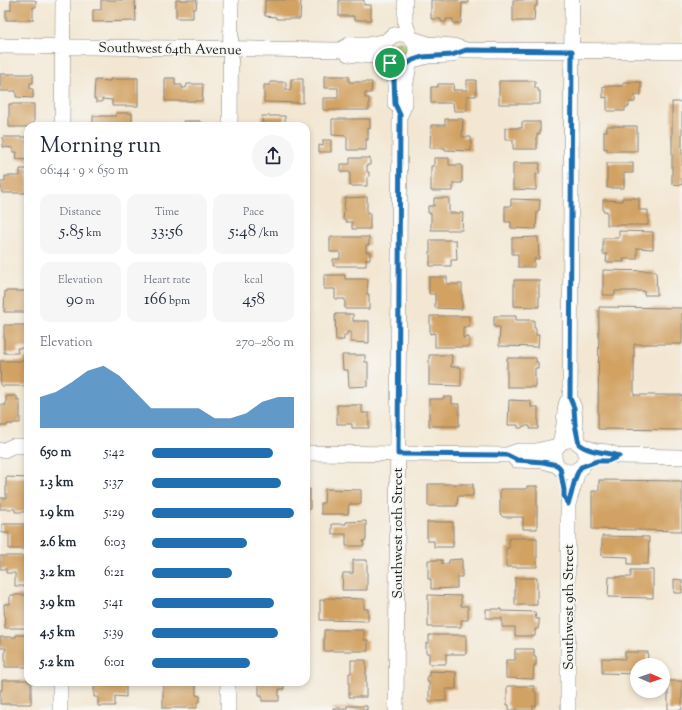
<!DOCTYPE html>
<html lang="en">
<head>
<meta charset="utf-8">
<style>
	:root { --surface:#fff; --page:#f6f6f7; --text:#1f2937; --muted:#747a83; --accent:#1f6fb2 }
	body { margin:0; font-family:"Sorts Mill Goudy",serif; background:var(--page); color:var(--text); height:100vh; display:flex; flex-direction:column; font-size:15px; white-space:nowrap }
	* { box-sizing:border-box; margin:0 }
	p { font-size:13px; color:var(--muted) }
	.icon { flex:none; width:22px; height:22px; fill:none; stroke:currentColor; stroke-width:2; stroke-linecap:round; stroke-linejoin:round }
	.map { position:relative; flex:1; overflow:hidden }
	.panel { position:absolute; left:24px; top:122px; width:286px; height:564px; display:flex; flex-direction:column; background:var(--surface); border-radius:12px; box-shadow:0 2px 6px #0003 }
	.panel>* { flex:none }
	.needle { width:26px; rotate:92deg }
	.controls { position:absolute; left:630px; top:658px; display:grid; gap:8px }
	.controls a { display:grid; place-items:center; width:40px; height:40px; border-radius:50%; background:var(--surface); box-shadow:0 2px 6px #0003; font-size:20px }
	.pin { position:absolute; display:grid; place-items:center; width:34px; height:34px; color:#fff; margin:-17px; border:2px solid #fff; border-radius:50%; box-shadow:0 1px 4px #0007 }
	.round { display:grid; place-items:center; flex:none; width:42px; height:42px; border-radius:21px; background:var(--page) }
	.overview { display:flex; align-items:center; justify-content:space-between; height:68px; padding:0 16px }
	h1 { font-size:22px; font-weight:600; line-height:30px }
	.figures { display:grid; grid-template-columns:repeat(3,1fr); gap:6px; height:68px; padding:4px 16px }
	.figures div { display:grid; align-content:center; border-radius:10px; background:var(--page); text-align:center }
	.figures b { font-size:17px; font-weight:600 }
	.figures small { font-size:11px; font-weight:400 }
	.figures p { font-size:11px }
	.chart { height:112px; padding:8px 16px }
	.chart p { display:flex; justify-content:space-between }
	.chart svg { width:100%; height:72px; margin-top:4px; fill:var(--accent); opacity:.7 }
	ul { padding:0 16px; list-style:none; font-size:13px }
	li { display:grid; grid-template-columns:64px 48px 1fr; align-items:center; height:30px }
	li i { height:10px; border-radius:5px; background:var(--accent) }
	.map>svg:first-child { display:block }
	.green { fill:#aac469; stroke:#637042 }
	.building { fill:#d2a263 }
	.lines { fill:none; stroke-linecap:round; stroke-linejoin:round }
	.minor-casing { stroke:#888278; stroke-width:16 }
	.minor { stroke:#fff; stroke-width:15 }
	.route-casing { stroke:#fff; stroke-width:8 }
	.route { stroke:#1f6fb2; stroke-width:5 }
	.labels { text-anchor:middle; stroke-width:3.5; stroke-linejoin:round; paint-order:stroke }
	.street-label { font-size:14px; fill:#1c1c1c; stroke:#f6f6f2 }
</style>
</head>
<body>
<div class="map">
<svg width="682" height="710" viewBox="0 0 682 710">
	<rect width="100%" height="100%" fill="#f6f6f2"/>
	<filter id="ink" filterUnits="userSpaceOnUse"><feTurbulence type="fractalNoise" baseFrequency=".025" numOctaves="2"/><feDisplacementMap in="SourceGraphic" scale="8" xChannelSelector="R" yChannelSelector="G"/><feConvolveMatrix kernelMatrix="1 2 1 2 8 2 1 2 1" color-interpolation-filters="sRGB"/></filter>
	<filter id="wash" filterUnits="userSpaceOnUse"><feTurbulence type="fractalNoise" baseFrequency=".012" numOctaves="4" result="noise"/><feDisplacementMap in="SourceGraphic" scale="16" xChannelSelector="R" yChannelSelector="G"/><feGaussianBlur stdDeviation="0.9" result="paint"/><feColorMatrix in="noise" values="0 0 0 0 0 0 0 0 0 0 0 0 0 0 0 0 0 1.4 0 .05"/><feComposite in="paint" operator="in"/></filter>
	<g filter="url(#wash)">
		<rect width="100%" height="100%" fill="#f3e7d3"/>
		<path class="green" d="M392 50a8 8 0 1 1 16 0a8 8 0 1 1-16 0Z"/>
		<g id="blocks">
			<path class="building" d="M11 0H34L36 1V7H33V20H6V10H11Z
				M101 0H135L136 21 93 22V10H101Z
				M176 0H197L196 9H193V18H176Z
				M265 0H301L300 19H276V17L265 16Z
				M339 0H364V5H371V20H354V16H339Z
				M431 0H468V3H462L461 23H453V19H446V22H441V19H431Z
				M513 0H537V6H535L534 21H513Z
				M0 74H33V83H30V89H33V98L16 97V91H0Z
				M324 76H349V82H372L371 93H365V98H369V110H323V98H338V88H324Z
				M124 78H138V106H112V100L102 99V102H96V99H94L95 80 110 81V79H124Z
				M165 78H175V85H182V88H186L187 84H203L202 101H165Z
				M291 79H303V103L264 102V85H270V82H286V90H291Z
				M467 80H476V96H467V111H454L453 103H431V87H438V84H454L453 90H467Z
				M499 81H535V88H538V91H540V104H499Z
				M623 82H641V95H635V102H629V107H625V111H607V97L603 98V86H623Z
				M672 102H682V185L672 184Z
				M9 104H34V126H28V127H9Z
				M116 113H132V126H93V116H116Z
				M262 116H285V126H263Z
				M332 119H370V129L368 128V140L366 139V150H347V136L332 135Z
				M445 119H463L462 137H471V151L445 150V148H430L431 125H445Z
				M183 121H200V126H183Z
				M522 122H540V134H537V149H513V140H505V128H522Z
				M607 126H637V151H607V148L604 149V131H607Z
				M3 137H28V160L16 159 17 152H13V148L3 147Z
				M323 140H331V152H319V145L323 146Z
				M350 158H370V165H367V172H369V177L367 178V186H350V172H341V164H350Z
				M434 158H449V165H462V183H453V191H431V166H434Z
				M513 163H540L539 174H536V190L513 189Z
				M607 163H633V173H624V188H607Z
				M20 169H28V193H2L0 182H5V176H20Z
				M367 197V213H370V229H352V222H346V220H343L345 198Z
				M434 198H449V213H463L462 230H431V213H428V206H434Z
				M622 198H639V210H648V225H607V211H603V200L622 201Z
				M511 199 540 200 539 211 537 212 536 229 511 228V222H505V206H511Z
				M619 231 653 232V249L637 248V259H623L624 262H606L607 254H603V238H619Z
				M330 237H369V245H366V252H370V259H366V266H333V259H340V252H330Z
				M538 237 539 259H534V267H518V254H512V238Z
				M430 240H456L457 260H451V266H430Z
				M603 270 656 271 657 295H644V291H615V295H603Z
				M324 275H345V279H368L367 294H369V309H345V299H335V289H324Z
				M429 277H447V284H462V309L435 308V294H429Z
				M514 280H539V307L514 306Z
				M5 291H28V312H4Z
				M599 307 682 308V344H634V395H682V430L598 429Z
				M335 314H353V321H369V343L351 342V332H347V335H344V340H336Z
				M430 316H469V327H463V338L469 337V347H435V333L430 334Z
				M494 316H516V320H534V328H536V335H539L538 347 499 346 500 327H494Z
				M4 325H28V348H17L18 353H4Z
				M342 355H365V362H368V386L349 387 348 370H343Z
				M429 355H452L451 367H461V386L429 385Z
				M24 358H28V386H1L0 361H24Z
				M507 358H536V362H538V368H535V387H507Z
				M6 396H17V400H20V423H13V424H7V426H0V405H6Z
				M443 397H452V404H459V426H429V399H443Z
				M509 400 531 401V407H538V429H530V426H523L522 428H518V425H508Z
				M337 405H362V413H369V428H352V424H337Z
				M6 477 28 478V512H15V509H0V498H6Z
				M599 480 682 481V531L592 529V491H599Z
				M428 484H473V496H458L457 506H428Z
				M527 486H537V529H523V517H503L500 514V489H527Z
				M306 489H310V509H308V514H306Z
				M325 489 361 490V504H349L348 514H321V503H324Z
				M366 521V540L363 541 364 546H346V534H332V524H346V522Z
				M427 522H453V547H434V541H427Z
				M2 524H28V533H25V549H9V533H2Z
				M602 536 649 537 648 564H628V557L602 556Z
				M509 538H537V567H506V548H509Z
				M0 556H28V586H15V573H6V569H0Z
				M462 559V577H457V588L431 589V579H428V560H442V564L449 563V560Z
				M353 560H367V590H342L343 573H353Z
				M631 570H653V598L608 597 609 577H631Z
				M515 578H537V605H515Z
				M674 579 682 580V593H674Z
				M10 595H28V628H5L4 604H10Z
				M428 595 461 596V606H468V620H461V627H428Z
				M325 598 364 599V609H368V621L320 620V600H324Z
				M486 609H501V611L535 612 536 619H539V624L538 629H535V636H515V627H502V618H486Z
				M324 630H364V640H368V651H324Z
				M16 635H26V638H28L27 667H5V650H6V648H0V637H16Z
				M429 635H466V654H446V664H429V653H426V643H429Z
				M515 649H534V657H536V665H534L533 679 506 678V660H515Z
				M625 652H648L647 664 637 665V674L602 673V658L625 659Z
				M351 660H366V697H349V673H351Z
				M429 671 456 672V689H446V701H429V682H427V676H429Z
				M2 680H28V682H31V704H0V690H2Z
				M668 681H682V710H668Z
				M94 682H108V685L126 684V697L115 696V706H98V697H94Z
				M163 682H196V695L200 696V702H197V708H163Z
				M259 682H284V689H279V701H262V696H259Z
				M507 686H534V692H536V706H533V710H509V705H507Z
				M347 706H367V710H333V708H347Z"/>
		</g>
	</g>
	<g filter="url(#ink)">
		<use href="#blocks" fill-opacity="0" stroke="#888278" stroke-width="1"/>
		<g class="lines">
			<defs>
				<path id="minor" d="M405 0V22L410 37
					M572 0 570 398 574 408 575 424 579 444
					M384 50a16 16 0 1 1 32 0a16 16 0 1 1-32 0Z
					M412 39 428 44 453 46 466 50 682 51
					M0 46 340 50 349 45H367L387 41
					M348 54 372 56 387 59
					M413 60 428 56 452 55
					M390 63 395 80V104
					M62 126 63 0
					M230 126 231 0
					M554 456a16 16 0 1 1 32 0a16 16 0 1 1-32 0Z
					M560 444C561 437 563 431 564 424 565 417 564 409 567 402
					M582 446 596 451 608 452 619 456 682 457
					M0 450H4L13 446H28
					M306 453 507 455 518 451H536L558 446
					M516 460 543 461 557 465
					M60 710V682
					M228 710V682
					M396 710 400 115 405 104V88L409 64
					M568 710V504L579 468"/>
			</defs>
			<use href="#minor" class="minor-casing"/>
			<use href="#minor" class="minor"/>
		</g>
	</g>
	<g class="lines" filter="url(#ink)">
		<defs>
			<path id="route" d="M466 50 572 51 570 398 574 408 575 424 579 444C590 453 607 452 619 456L608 461H597L581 467C573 477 573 493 568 504L564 496V490L560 468 557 465 543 462 517 460 507 455 398 454 400 115 395 104 394 80 390 63 395 65 404 66 413 60 422 57 452 55Z"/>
		</defs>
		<use href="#route" class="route-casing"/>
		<use href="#route" class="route"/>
	</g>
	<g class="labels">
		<g class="street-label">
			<text transform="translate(170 48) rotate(1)" y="5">Southwest 64th Avenue</text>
			<text transform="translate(397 533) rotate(-90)" y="5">Southwest 10th Street</text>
			<text transform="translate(568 607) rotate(-90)" y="5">Southwest 9th Street</text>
		</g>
	</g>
</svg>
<div class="controls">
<a><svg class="needle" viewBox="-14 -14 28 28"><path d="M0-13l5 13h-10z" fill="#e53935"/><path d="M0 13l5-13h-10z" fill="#747a83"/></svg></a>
</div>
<div class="pin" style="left:390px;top:63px;background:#1e9e55"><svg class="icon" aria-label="arrive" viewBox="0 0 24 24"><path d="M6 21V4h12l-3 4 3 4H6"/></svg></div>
<section class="panel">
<div class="overview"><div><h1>Morning run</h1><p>06:44 · 9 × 650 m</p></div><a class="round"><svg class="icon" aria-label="share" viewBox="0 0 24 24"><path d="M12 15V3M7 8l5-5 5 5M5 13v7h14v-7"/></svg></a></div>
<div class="figures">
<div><p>Distance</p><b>5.85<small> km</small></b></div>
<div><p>Time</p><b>33:56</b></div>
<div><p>Pace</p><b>5:48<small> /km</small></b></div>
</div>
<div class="figures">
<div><p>Elevation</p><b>90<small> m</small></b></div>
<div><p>Heart rate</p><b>166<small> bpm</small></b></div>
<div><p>kcal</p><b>458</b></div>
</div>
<div class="chart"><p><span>Elevation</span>270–280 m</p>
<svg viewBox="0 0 160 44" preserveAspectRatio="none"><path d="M0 44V25L10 22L20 16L30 9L40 6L50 12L60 22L70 32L80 32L90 32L100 32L110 38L120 38L130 35L140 28L150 25L160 25V44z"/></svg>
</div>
<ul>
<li><b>650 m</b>5:42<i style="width:85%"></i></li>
<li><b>1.3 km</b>5:37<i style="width:91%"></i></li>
<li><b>1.9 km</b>5:29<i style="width:100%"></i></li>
<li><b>2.6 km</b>6:03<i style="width:67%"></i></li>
<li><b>3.2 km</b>6:21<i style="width:56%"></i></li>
<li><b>3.9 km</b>5:41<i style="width:86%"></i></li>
<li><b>4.5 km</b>5:39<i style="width:89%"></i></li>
<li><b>5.2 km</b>6:01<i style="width:69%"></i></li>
</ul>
</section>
</div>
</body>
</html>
